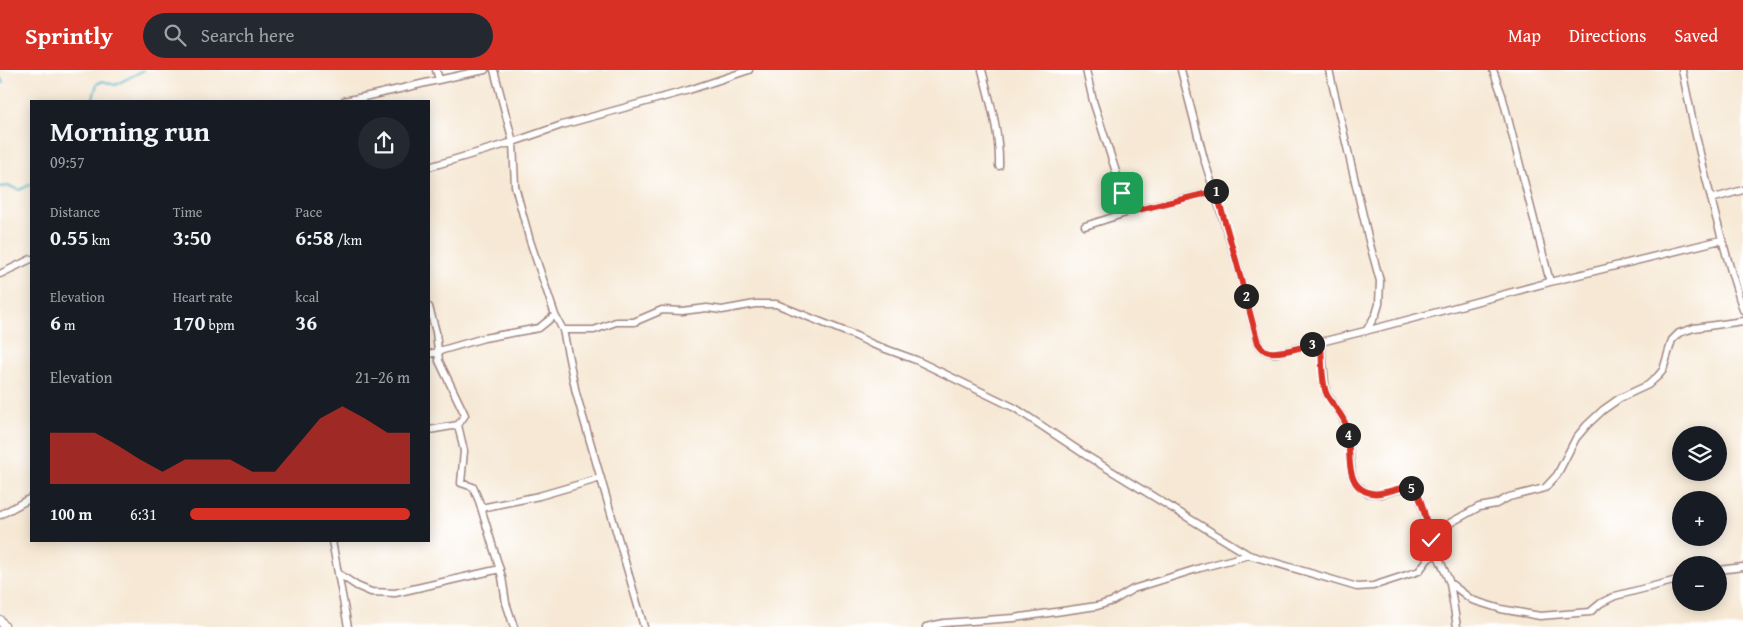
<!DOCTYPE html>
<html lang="en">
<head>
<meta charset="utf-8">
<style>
	:root { --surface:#171b24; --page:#242831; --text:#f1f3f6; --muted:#9ea1a6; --accent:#d93025 }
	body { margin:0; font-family:"Gentium Book Plus",serif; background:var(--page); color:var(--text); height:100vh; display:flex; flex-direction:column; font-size:19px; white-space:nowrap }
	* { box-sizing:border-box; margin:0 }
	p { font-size:16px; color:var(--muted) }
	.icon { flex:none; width:28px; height:28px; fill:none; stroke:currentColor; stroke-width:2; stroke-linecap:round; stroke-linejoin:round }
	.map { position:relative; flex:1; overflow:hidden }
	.side { position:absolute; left:30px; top:30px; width:400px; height:442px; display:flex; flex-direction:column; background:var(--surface); border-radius:0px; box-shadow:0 2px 12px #0003 }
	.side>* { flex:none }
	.tools { position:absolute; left:1672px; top:356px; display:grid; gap:10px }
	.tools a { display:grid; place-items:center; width:55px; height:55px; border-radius:50%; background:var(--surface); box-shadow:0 2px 12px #0003; font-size:25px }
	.pin { position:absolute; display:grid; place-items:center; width:42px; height:42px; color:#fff; margin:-21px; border-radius:10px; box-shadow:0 2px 8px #0006 }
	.km { position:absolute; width:25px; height:25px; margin:-12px; border-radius:50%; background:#222; color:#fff; font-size:14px; line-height:25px; text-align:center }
	.round { display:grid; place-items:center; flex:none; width:52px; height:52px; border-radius:26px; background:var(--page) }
	.summary { display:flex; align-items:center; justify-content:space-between; height:85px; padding:0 20px }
	h1 { font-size:28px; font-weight:700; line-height:38px }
	.metrics { display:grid; grid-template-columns:repeat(3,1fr); gap:8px; height:85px; padding:5px 20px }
	.metrics div { display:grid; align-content:center }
	.metrics b { font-size:21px; font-weight:700 }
	.metrics small { font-size:14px; font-weight:400 }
	.metrics p { font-size:14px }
	.chart { height:140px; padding:10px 20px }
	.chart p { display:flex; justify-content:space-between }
	.chart svg { width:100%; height:90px; margin-top:5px; fill:var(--accent); opacity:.7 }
	ul { padding:0 20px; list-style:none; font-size:16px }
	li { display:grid; grid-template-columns:80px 60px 1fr; align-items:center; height:38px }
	li i { height:12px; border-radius:6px; background:var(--accent) }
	header { display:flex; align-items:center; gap:30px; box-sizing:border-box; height:70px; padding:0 25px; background:var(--accent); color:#fff }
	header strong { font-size:24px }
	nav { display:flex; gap:28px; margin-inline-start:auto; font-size:18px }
	.search { width:350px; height:45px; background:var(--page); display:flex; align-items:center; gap:12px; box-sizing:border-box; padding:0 18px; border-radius:28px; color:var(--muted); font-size:19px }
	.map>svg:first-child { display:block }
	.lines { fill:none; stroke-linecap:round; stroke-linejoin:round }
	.stream { stroke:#46b0c5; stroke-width:2 }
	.minor-casing { stroke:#a08480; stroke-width:9 }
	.tertiary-casing { stroke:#a08480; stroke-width:10 }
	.minor { stroke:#fff; stroke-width:6 }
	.tertiary { stroke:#fff; stroke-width:8 }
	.route-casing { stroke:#fff; stroke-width:10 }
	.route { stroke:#d93025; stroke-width:6 }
</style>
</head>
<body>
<header>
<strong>Sprintly</strong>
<div class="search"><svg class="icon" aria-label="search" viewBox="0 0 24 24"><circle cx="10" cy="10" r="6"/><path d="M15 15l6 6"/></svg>Search here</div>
<nav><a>Map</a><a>Directions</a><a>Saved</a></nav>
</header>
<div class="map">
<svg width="1743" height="557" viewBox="0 0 1743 557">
	<rect width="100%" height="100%" fill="#fff"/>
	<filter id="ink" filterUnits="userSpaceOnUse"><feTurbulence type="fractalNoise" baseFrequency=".02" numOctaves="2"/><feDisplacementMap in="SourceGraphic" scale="10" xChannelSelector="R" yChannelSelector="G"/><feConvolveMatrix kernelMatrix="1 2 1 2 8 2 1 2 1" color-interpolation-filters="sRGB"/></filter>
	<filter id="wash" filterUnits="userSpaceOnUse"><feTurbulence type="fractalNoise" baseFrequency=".0096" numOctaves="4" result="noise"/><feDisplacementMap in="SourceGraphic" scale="20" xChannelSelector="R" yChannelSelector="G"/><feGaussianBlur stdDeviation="1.12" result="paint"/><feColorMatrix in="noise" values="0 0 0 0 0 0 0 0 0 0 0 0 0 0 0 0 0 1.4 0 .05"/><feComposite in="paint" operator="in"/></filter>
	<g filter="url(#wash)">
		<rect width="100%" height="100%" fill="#f6e8d4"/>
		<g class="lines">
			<path class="stream" d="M0 7 3 13 0 12
				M92 31 97 14 103 11 115 15 144 0
				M0 117 9 116 20 120 31 114"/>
		</g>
	</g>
	<g filter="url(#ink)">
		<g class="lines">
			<defs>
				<path id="minor" d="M436 0 439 9
					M494 0 513 72 515 116 530 171 555 245 563 260 576 323 644 557
					M982 0C990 31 1000 64 999 96
					M1086 0 1093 31 1129 142
					M1181 0 1204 89 1236 190 1258 273C1263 281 1267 283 1277 283L1377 258 1550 212 1721 170
					M1329 0 1369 171 1380 211 1379 234 1376 244 1366 261
					M1493 0 1502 25 1550 212
					M1682 0C1698 81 1718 162 1743 240
					M344 31C391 22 438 9 485 0
					M429 97 513 72 562 55 689 20 749 0
					M1711 129 1743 120
					M1085 156 1129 142 1215 121
					M0 204 31 189
					M429 237 436 262 439 291 465 345 458 355 429 360
					M563 260H594L616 252H634L662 240 682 241 707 238 722 240 755 234H776L856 266 872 274 916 290 1015 338 1087 386 1249 485
					M1321 272 1326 323 1341 345 1347 358 1352 405 1356 414 1367 423 1382 424 1408 417 1414 419 1420 429 1431 470 1450 513 1457 557
					M429 284 484 268 539 258 555 245
					M458 355 464 381 461 413 473 417 479 431 502 507 506 533 514 557
					M481 438 539 426 601 408
					M0 445 31 428
					M332 471 348 557
					M1719 500 1743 497
					M339 504 357 516 371 522 395 523 500 499
					M1450 513 1472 530 1501 539 1540 546 1590 542 1601 533 1615 526 1681 509
					M926 557 944 553 1014 548 1097 536 1113 531 1133 519 1200 498 1249 485 1357 517 1373 516 1419 501 1428 489 1438 483 1450 453 1479 437 1496 434 1509 427 1545 418 1557 405 1576 368 1587 355 1603 340 1620 328 1648 315 1658 306 1663 300 1672 270 1679 263 1694 258 1743 251"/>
				<path id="tertiary" d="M0 550 5 557"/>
			</defs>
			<use href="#minor" class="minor-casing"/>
			<use href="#tertiary" class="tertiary-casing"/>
			<use href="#minor" class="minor"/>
			<use href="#tertiary" class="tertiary"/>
		</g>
	</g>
	<g class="lines" filter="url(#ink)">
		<defs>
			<path id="route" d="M1122 123 1130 142 1216 121 1236 190 1258 273C1260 276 1262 279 1266 281 1276 286 1309 275 1321 272 1322 286 1321 313 1327 325 1333 336 1344 345 1347 358 1351 373 1346 402 1357 415 1375 436 1403 410 1414 419 1423 427 1427 458 1431 470"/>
		</defs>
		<use href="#route" class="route-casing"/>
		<use href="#route" class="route"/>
	</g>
</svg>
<div class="tools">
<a><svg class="icon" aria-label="layers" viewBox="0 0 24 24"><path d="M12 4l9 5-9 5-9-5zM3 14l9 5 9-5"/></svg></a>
<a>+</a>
<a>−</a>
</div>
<div class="pin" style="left:1122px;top:123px;background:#1e9e55"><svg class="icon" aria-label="arrive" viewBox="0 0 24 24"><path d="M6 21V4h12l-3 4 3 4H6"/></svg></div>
<div class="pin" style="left:1431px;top:470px;background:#d93025"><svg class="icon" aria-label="check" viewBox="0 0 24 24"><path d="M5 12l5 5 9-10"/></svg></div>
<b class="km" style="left:1216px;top:121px">1</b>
<b class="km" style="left:1246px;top:226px">2</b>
<b class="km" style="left:1312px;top:274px">3</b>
<b class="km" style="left:1348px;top:365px">4</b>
<b class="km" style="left:1411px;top:418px">5</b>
<section class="side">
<div class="summary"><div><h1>Morning run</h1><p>09:57</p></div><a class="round"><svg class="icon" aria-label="share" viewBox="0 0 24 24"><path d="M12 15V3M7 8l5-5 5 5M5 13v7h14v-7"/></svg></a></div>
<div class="metrics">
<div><p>Distance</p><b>0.55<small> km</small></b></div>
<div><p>Time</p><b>3:50</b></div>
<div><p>Pace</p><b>6:58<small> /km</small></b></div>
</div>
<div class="metrics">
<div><p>Elevation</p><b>6<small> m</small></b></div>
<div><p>Heart rate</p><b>170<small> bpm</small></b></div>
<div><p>kcal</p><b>36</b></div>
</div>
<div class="chart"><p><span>Elevation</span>21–26 m</p>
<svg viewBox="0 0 160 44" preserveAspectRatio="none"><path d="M0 44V19L10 19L20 19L30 25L40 32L50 38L60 32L70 32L80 32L90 38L100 38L110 25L120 12L130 6L140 12L150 19L160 19V44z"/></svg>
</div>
<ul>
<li><b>100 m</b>6:31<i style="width:100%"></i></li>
</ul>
</section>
</div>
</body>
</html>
